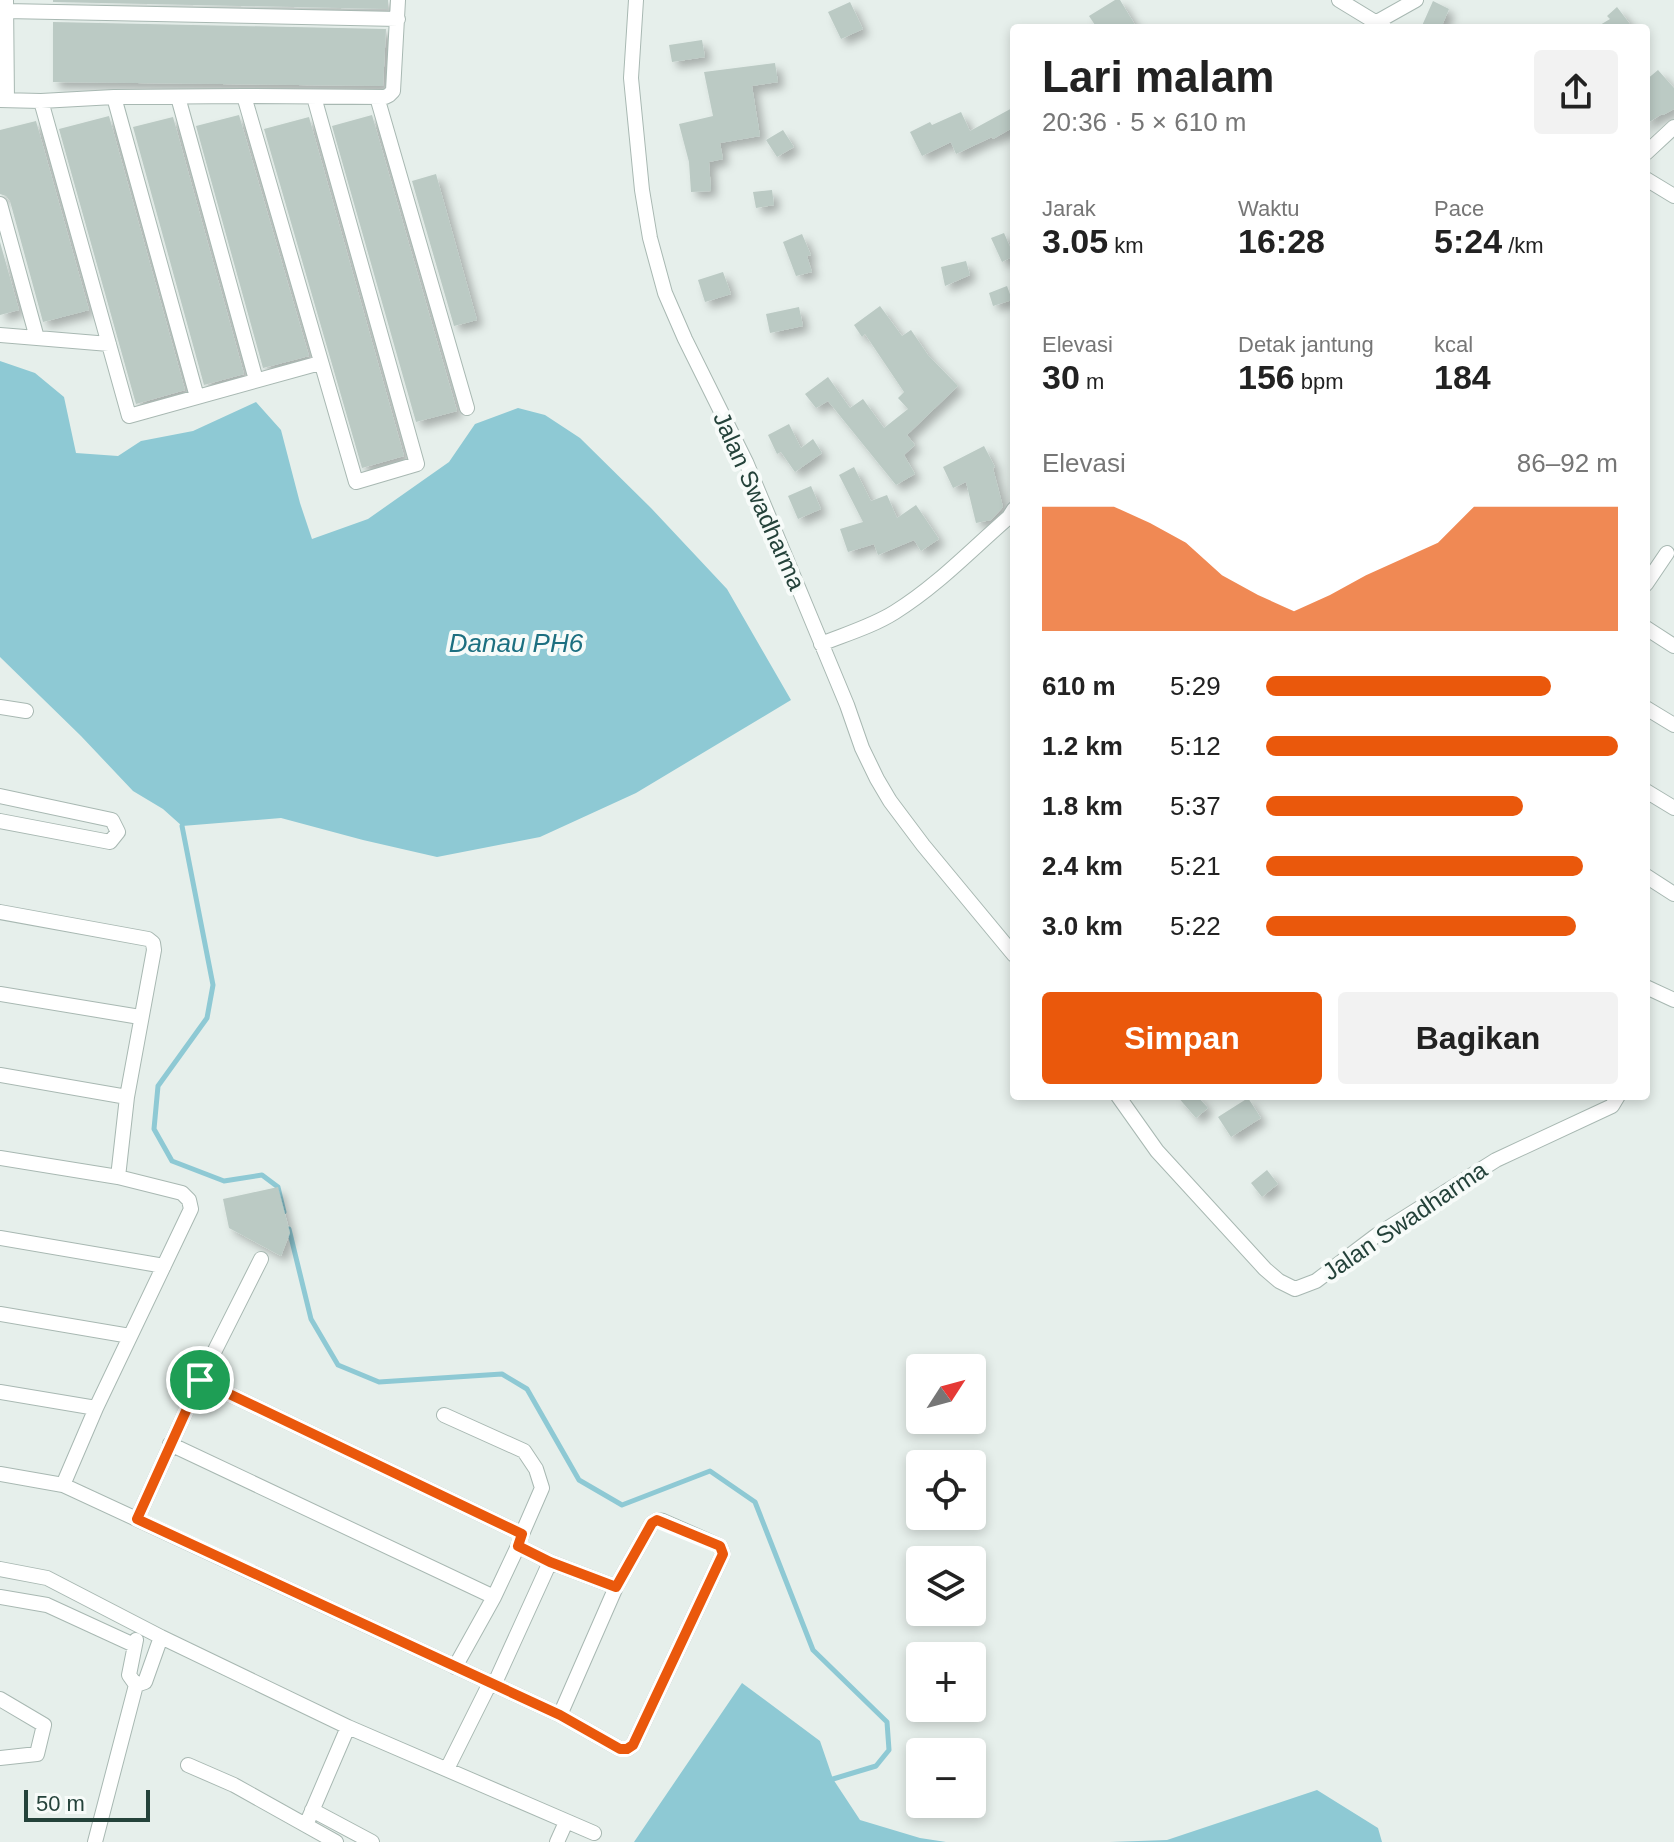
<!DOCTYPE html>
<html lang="id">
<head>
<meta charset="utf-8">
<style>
	:root { --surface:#fff; --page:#f2f2f2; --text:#222; --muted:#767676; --accent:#ea580c }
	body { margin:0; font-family:Helvetica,sans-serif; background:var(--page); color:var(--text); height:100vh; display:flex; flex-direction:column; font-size:30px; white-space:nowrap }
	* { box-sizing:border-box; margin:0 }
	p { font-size:26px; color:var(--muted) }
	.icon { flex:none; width:44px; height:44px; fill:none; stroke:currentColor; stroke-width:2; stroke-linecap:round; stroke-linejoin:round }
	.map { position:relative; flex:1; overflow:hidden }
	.sheet { position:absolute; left:1010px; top:24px; width:640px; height:1076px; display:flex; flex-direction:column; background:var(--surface); border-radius:8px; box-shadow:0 4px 12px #0003 }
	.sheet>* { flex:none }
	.needle { width:52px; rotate:54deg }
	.buttons { position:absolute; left:906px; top:1354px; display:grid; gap:16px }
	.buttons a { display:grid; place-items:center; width:80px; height:80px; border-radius:8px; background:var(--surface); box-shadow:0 4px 12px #0003; font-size:40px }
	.scale { position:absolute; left:24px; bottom:20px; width:126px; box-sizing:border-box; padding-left:8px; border:4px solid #24423a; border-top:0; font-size:22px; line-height:28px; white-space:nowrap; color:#24423a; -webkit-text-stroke:6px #f7fbf9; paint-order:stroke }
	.pin { position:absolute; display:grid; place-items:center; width:68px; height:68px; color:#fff; margin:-34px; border:4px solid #fff; border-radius:50%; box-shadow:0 2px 8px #0007 }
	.round { display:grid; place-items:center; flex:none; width:84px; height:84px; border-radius:8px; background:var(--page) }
	.summary { display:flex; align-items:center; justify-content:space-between; height:136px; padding:0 32px }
	h1 { font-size:44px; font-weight:800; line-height:60px }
	.figures { display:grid; grid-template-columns:repeat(3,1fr); gap:12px; height:136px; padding:8px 32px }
	.figures div { display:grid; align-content:center }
	.figures b { font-size:34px; font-weight:800 }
	.figures small { font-size:22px; font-weight:400 }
	.figures p { font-size:22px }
	.chart { height:224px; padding:16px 32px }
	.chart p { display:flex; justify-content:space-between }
	.chart svg { width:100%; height:144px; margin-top:8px; fill:var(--accent); opacity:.7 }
	.primary-button { display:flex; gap:16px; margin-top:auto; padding:16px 32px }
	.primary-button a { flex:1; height:92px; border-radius:8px; background:var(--accent); color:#fff; font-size:32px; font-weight:800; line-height:92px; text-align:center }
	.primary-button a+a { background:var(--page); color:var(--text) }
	ul { padding:0 32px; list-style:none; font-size:26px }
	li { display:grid; grid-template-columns:128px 96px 1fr; align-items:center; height:60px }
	li i { height:20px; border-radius:10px; background:var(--accent) }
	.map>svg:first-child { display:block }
	.water { fill:#8ec9d4 }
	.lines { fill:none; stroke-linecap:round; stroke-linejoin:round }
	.stream { stroke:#8ec9d4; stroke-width:5 }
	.building { fill:#bbcac4; filter:url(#shadow) }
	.street-casing { stroke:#a8b8b2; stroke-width:16 }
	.street { stroke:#fff; stroke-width:14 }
	.route-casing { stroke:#fff; stroke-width:16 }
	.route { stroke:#ea580c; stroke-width:10 }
	.labels { text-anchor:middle; stroke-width:8; stroke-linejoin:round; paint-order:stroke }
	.street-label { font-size:24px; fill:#24423a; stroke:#f7fbf9 }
	.water-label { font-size:26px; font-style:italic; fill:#1c6f80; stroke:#f7fbf9 }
</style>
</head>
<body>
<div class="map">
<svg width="1674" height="1842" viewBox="0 0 1674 1842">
	<defs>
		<filter id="shadow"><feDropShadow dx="6" dy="6" stdDeviation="4" flood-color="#0004"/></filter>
	</defs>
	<rect width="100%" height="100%" fill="#e6efeb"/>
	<path class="water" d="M0 361 35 373 64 397 76 453 118 456 141 441 193 431 256 402 281 430 300 503 312 539 368 519 449 462 475 424 518 408 545 415 580 438 651 508 727 589 791 700 636 793 540 837 437 857 363 840 281 818 182 826 163 809 133 791 81 736 0 657Z
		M742 1683 820 1741 833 1779 860 1820 920 1838 946 1842H634Z
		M1317 1790 1378 1828 1382 1842H1110L1167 1840Z"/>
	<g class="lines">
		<path class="stream" d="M182 826 213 985 207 1018 158 1086 154 1129 172 1161 224 1181 262 1175 278 1187 284 1212
			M289 1229 311 1319 338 1365 379 1382 502 1374 527 1389 579 1480 622 1505 710 1471 755 1502 813 1650 887 1722 889 1750 876 1766 833 1779"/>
	</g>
	<path class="building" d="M53 0H388V9L53 2Z
		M1115 0H1120L1137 28H1097L1089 16Z
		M1433 1 1449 9 1441 28H1421Z
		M850 2 863 29 841 39 828 12Z
		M1617 7 1633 28H1595L1610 19 1607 16Z
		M53 22 386 29 383 86 53 82Z
		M702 40 705 57 672 62 669 45Z
		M775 63 778 82 752 86 760 136 720 143 723 159 709 162 711 191 691 192 689 162 679 124 713 116 704 72Z
		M1658 70 1674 88V109L1663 115 1662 114 1646 124V80Z
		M1014 107V127L993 139 992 137 956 154 951 142 922 156 910 132 930 122 932 125 961 112 970 131Z
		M239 115 309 356 263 368 196 126Z
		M372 115 457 411 416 422 332 126Z
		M109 116 185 390 136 404 59 129Z
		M173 117 244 374 204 385 133 127Z
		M309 117 404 456 362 468 264 129Z
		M36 121 89 310 43 322 10 201 6 196 0 194V130Z
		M783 130 794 147 777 157 766 140Z
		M436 174 477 320 454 326 412 181Z
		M772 190 774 205 756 208 753 192Z
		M1004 233 1014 256 1002 262 991 238Z
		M802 234 811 255 807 256 812 272 796 276 783 242Z
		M0 242 19 310 0 315Z
		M966 261 970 275 945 286 941 267Z
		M723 272 731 294 705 302 698 280Z
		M1007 286 1012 300 993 306 989 293Z
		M880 306 902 336 911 330 928 355 958 386 907 435 915 445 904 455 915 474 896 485 828 401 816 408 805 394 828 377 850 408 863 399 884 428 908 409 898 398 904 392 865 334 862 337 854 325Z
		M799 307 803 326 770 333 766 314Z
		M789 424 801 448 813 439 822 453 795 472 781 452 777 454 768 435Z
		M984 446 995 467 993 468 1003 507 991 520 976 523 966 482 953 488 943 467Z
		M854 467 871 501 887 495 897 518 916 505 939 539 921 551 914 540 878 555 874 544 848 552 840 529 863 522 839 475Z
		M811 486 821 509 798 519 788 496Z
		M1177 1096H1197L1208 1108 1196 1118Z
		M1248 1098 1261 1118 1231 1137 1218 1117Z
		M1267 1170 1278 1184 1262 1197 1251 1183Z
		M278 1187 290 1233 281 1256 229 1228 223 1199Z"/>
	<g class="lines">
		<defs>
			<path id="street" d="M6 0 7 100
				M636 0 631 78 642 190 650 238 665 293 685 339 746 462 847 705 862 748 877 779 890 801 923 845 1014 955
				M1339 0 1385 28
				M6 11 398 19
				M1375 23 1416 0
				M244 96 356 482 417 464 314 97
				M114 97 197 397
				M178 97 256 380
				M377 97 467 408
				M0 100 41 101 114 97 244 96 385 97 389 95 393 91 398 0
				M41 101 129 416 320 363
				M1646 153 1674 127
				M1646 179 1674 196
				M0 204 37 338 109 344
				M0 335 37 338
				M1646 584 1667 553
				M1646 628 1674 646
				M821 644C846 634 873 626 895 612 937 586 972 549 1009 517L1014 509
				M0 707 26 711
				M1646 708 1674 725
				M1646 791 1674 808
				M0 796 112 820 118 832 110 842 0 821
				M1646 876 1674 894
				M0 912 148 939 153 943 154 950 127 1097 118 1177
				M1646 987 1674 1000
				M0 994 140 1017
				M0 1075 127 1097
				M1118 1096 1157 1151 1265 1269 1279 1281 1295 1289 1316 1281 1377 1235 1496 1160 1612 1106 1618 1096
				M0 1158 118 1177 182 1193 189 1200 191 1209 96 1408 63 1485 560 1715 620 1749H627L633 1745 723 1554 720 1546 663 1521 657 1520 652 1523 616 1587 560 1715
				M0 1238 164 1266
				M0 1314 130 1336
				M200 1380 522 1534
				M0 1392 96 1408
				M444 1415 524 1451 536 1469 542 1488 522 1534 518 1546 494 1597 455 1667
				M170 1444 494 1597
				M0 1474 63 1485
				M137 1519 200 1380 261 1259
				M518 1546 550 1562
				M0 1569 47 1578 161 1637 348 1727 594 1833
				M0 1597 47 1605 134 1645
				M136 1685 129 1675 136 1640
				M494 1685 550 1562 616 1587
				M0 1699 44 1725 37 1754 0 1758
				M188 1765 234 1785 336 1842
				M447 1769 490 1683
				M312 1810 372 1842
				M306 1825 348 1727
				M95 1842 136 1685 145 1682 161 1637
				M557 1842 566 1822"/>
		</defs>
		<use href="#street" class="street-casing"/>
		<use href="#street" class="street"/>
	</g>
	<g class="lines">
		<defs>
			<path id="route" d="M200 1380 522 1534 518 1546 550 1562 616 1587 652 1523 657 1520 720 1546 723 1554 633 1745 627 1749H620L560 1715 137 1519Z"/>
		</defs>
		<use href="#route" class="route-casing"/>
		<use href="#route" class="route"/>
	</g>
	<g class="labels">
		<g class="street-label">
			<text transform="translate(759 501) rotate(66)" y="8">Jalan Swadharma</text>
			<text transform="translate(1405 1221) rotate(-34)" y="8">Jalan Swadharma</text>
		</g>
		<g class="water-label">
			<text x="516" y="652">Danau PH6</text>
		</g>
	</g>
</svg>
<div class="buttons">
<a><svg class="needle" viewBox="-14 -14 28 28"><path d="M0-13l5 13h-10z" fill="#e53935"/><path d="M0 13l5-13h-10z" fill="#767676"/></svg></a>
<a><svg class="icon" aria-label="locate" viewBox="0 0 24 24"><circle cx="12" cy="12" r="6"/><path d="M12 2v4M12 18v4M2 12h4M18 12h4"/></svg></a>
<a><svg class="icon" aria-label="layers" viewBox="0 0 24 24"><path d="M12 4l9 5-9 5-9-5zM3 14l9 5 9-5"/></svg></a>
<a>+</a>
<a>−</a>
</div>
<div class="scale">50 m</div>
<div class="pin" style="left:200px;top:1380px;background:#1e9e55"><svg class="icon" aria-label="arrive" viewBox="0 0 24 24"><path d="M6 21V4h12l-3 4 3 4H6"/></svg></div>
<section class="sheet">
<div class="summary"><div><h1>Lari malam</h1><p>20:36 · 5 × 610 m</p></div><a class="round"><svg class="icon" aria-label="share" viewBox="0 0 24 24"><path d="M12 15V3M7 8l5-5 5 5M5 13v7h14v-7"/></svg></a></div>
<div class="figures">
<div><p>Jarak</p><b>3.05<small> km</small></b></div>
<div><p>Waktu</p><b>16:28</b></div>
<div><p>Pace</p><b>5:24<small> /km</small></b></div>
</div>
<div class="figures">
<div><p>Elevasi</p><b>30<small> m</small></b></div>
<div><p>Detak jantung</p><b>156<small> bpm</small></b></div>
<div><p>kcal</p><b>184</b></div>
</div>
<div class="chart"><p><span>Elevasi</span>86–92 m</p>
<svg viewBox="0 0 160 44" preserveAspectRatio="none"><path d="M0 44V6L10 6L20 6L30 11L40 17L50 27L60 33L70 38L80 33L90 27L100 22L110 17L120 6L130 6L140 6L150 6L160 6V44z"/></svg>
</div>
<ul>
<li><b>610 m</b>5:29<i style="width:81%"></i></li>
<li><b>1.2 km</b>5:12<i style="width:100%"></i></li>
<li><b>1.8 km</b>5:37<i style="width:73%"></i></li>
<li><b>2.4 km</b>5:21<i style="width:90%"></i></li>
<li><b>3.0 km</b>5:22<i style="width:88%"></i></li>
</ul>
<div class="primary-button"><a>Simpan</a><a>Bagikan</a></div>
</section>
</div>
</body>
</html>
